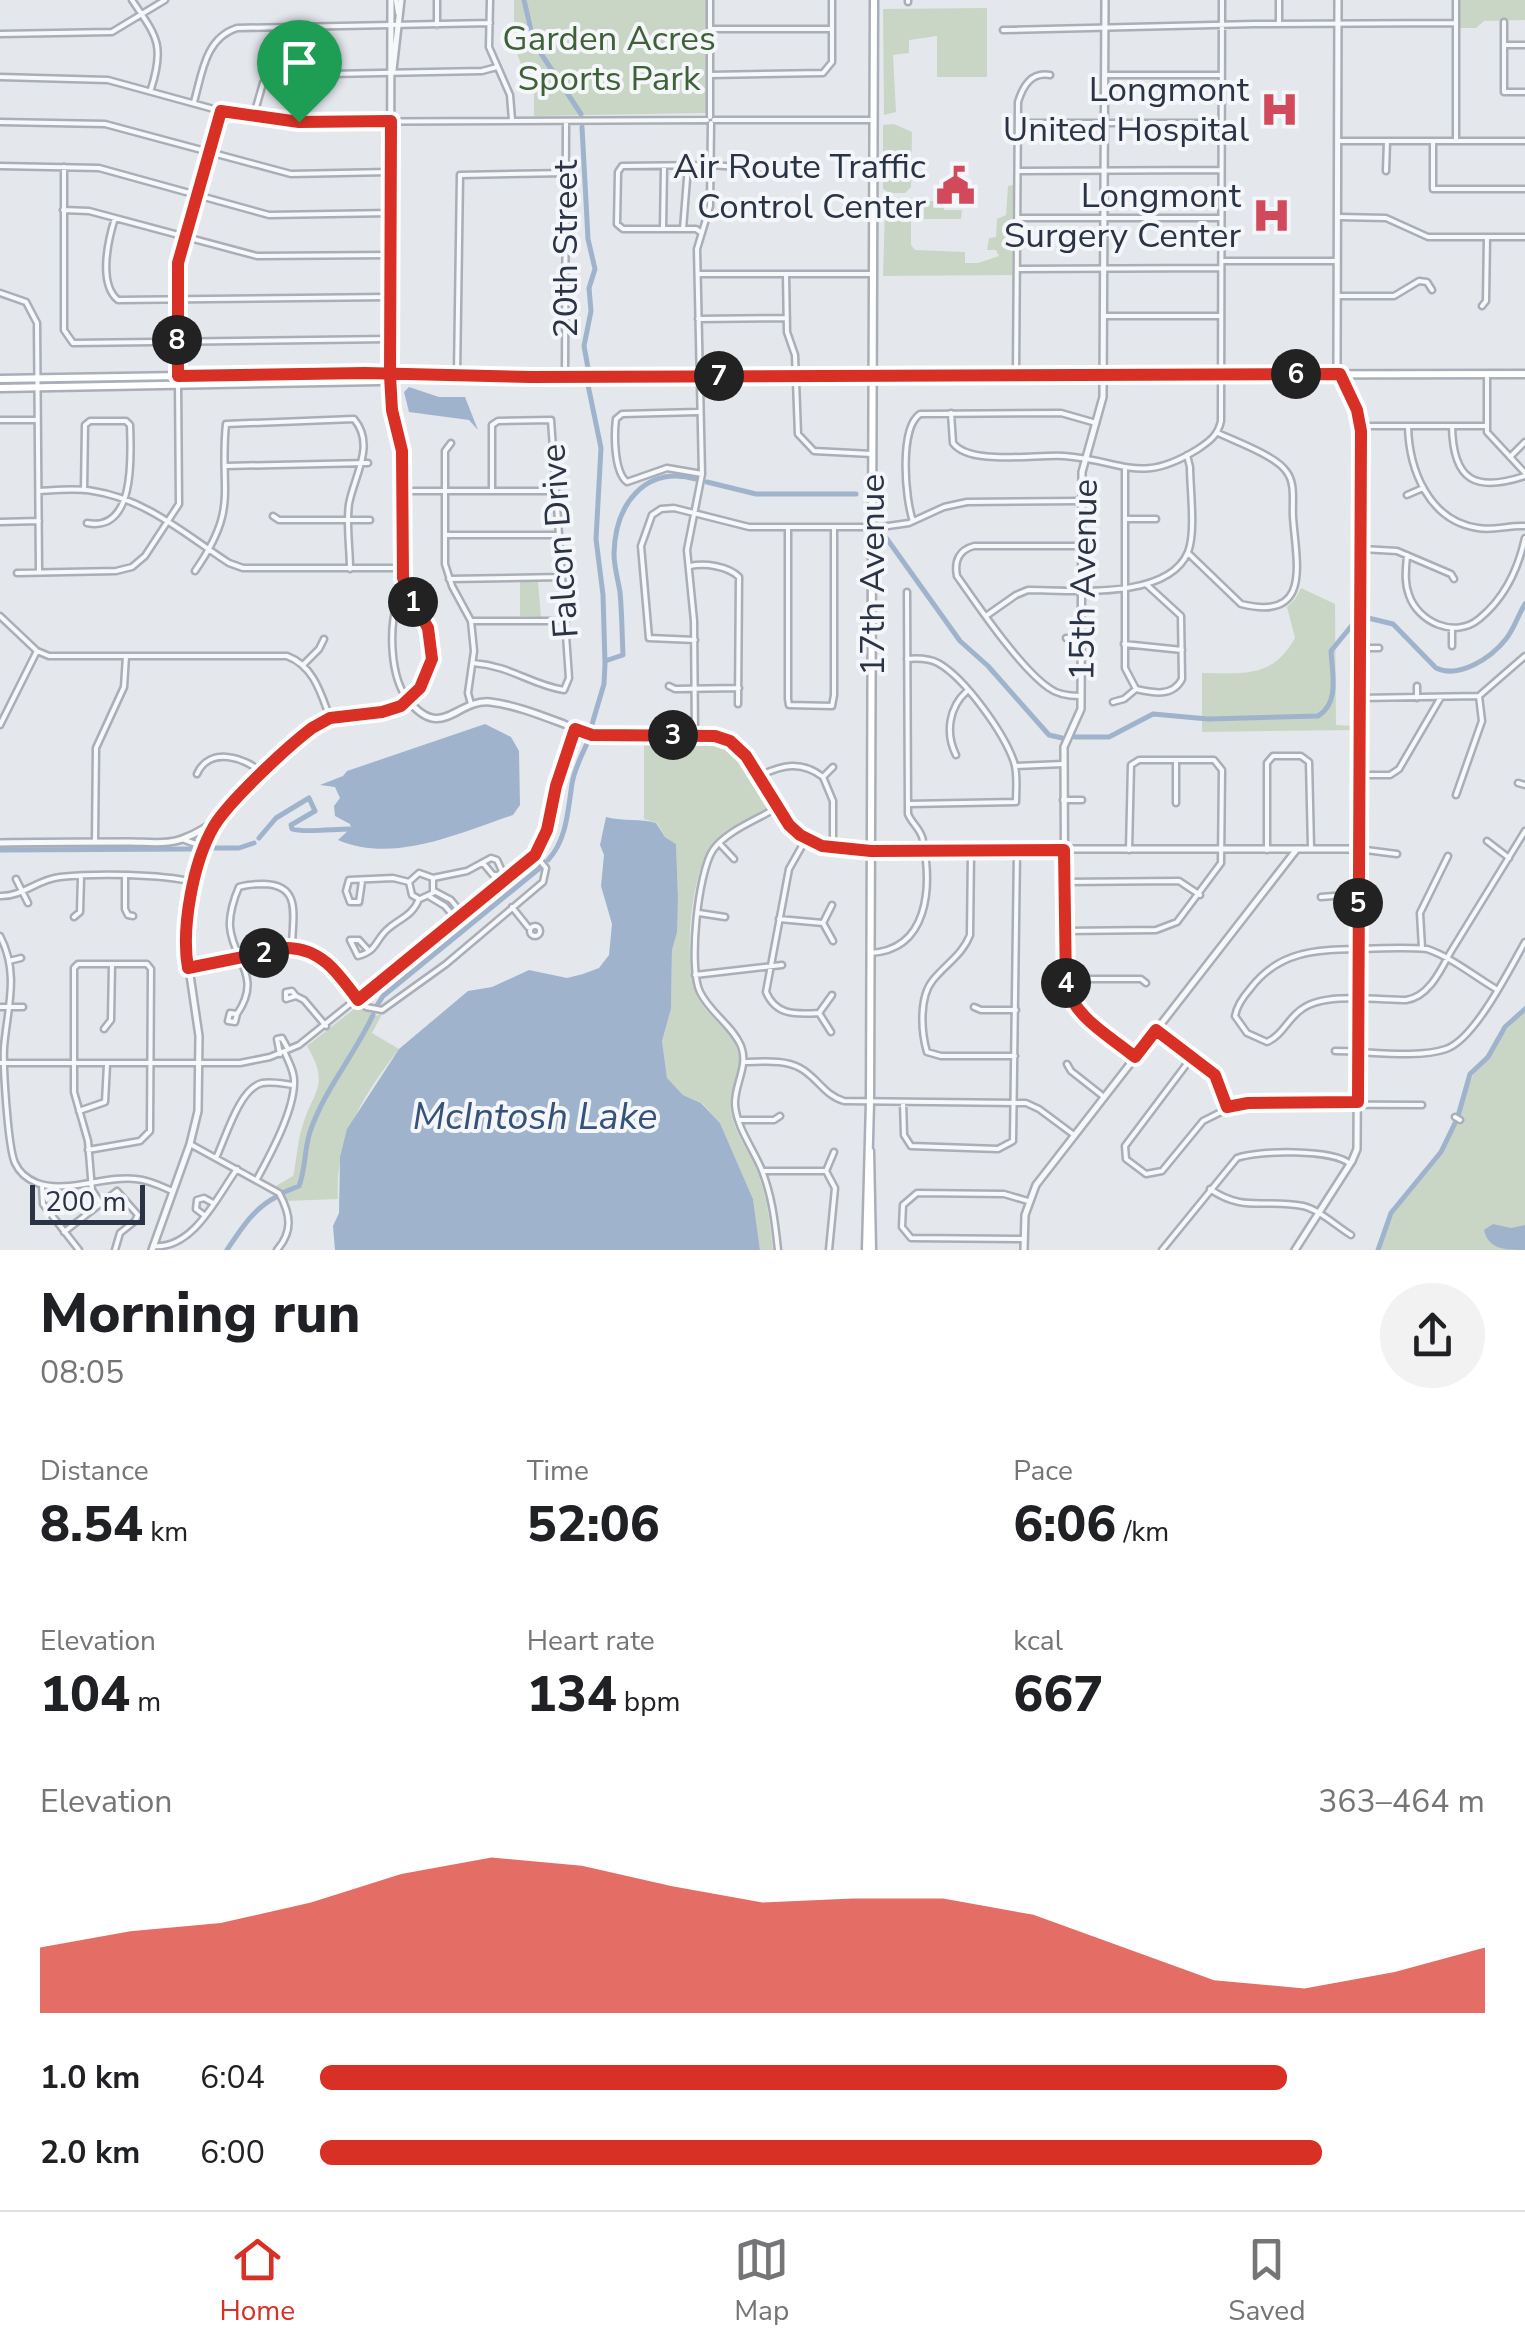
<!DOCTYPE html>
<html lang="en">
<head>
<meta charset="utf-8">
<style>
	:root { --surface:#fff; --page:#f2f2f2; --text:#202124; --muted:#757577; --line:#e0e0e0; --accent:#d93025 }
	body { margin:0; font-family:"Nunito Sans",sans-serif; background:var(--page); color:var(--text); height:100vh; display:flex; flex-direction:column; font-size:38px; white-space:nowrap }
	* { box-sizing:border-box; margin:0 }
	p { font-size:32px; color:var(--muted) }
	.icon { flex:none; width:55px; height:55px; fill:none; stroke:currentColor; stroke-width:2; stroke-linecap:round; stroke-linejoin:round }
	.map { position:relative; height:1250px; overflow:hidden }
	.drawer { display:flex; flex-direction:column; background:var(--surface); flex:1 }
	.drawer>* { flex:none }
	.scale { position:absolute; left:30px; bottom:25px; width:115px; box-sizing:border-box; padding-left:10px; border:5px solid #2b3445; border-top:0; font-size:28px; line-height:35px; white-space:nowrap; color:#2b3445; -webkit-text-stroke:8px #f4f6f9; paint-order:stroke }
	.pin { position:absolute; display:grid; place-items:center; width:85px; height:85px; color:#fff; margin:-102px -42px; border-radius:50% 50% 50% 0; rotate:-45deg; box-shadow:0 0 10px #0007 }
	.pin .icon { rotate:45deg }
	.km { position:absolute; width:50px; height:50px; margin:-25px; border-radius:50%; background:#222; color:#fff; font-size:28px; line-height:50px; text-align:center }
	.round { display:grid; place-items:center; flex:none; width:105px; height:105px; border-radius:52px; background:var(--page) }
	.headline { display:flex; align-items:center; justify-content:space-between; height:170px; padding:0 40px }
	h1 { font-size:55px; font-weight:800; line-height:75px }
	.figures { display:grid; grid-template-columns:repeat(3,1fr); gap:15px; height:170px; padding:10px 40px }
	.figures div { display:grid; align-content:center }
	.figures b { font-size:50px; font-weight:800 }
	.figures small { font-size:28px; font-weight:400 }
	.figures p { font-size:28px }
	.chart { height:280px; padding:20px 40px }
	.chart p { display:flex; justify-content:space-between }
	.chart svg { width:100%; height:180px; margin-top:10px; fill:var(--accent); opacity:.7 }
	ul { padding:0 40px; list-style:none; font-size:32px }
	li { display:grid; grid-template-columns:160px 120px 1fr; align-items:center; height:75px }
	li i { height:25px; border-radius:12px; background:var(--accent) }
	.dock { display:flex; justify-content:space-around; align-items:center; height:140px; border-top:2px solid var(--line); background:var(--surface); font-size:28px; color:var(--muted) }
	.dock a { display:grid; justify-items:center; gap:5px }
	.dock .on { color:var(--accent) }
	.map>svg:first-child { display:block }
	.green { fill:#c9d6c5 }
	.water { fill:#9fb4cc }
	.lines { fill:none; stroke-linecap:round; stroke-linejoin:round }
	.canal { stroke:#9fb4cc; stroke-width:5 }
	.minor-casing { stroke:#a9aeb7; stroke-width:9 }
	.tertiary-casing { stroke:#a9aeb7; stroke-width:10 }
	.secondary-casing { stroke:#a9aeb7; stroke-width:11 }
	.minor { stroke:#f7f8fa; stroke-width:4 }
	.tertiary { stroke:#f7f8fa; stroke-width:5 }
	.secondary { stroke:#fff; stroke-width:6 }
	.route-casing { stroke:#fff; stroke-width:20 }
	.route { stroke:#d93025; stroke-width:12 }
	.labels { text-anchor:middle; stroke-width:8; stroke-linejoin:round; paint-order:stroke }
	.park-label { font-size:35px; fill:#3f6138; stroke:#f4f6f9 }
	.poi-label { font-size:35px; fill:#2b3445; stroke:#f4f6f9; text-anchor:end }
	.street-label { font-size:35px; fill:#2b3445; stroke:#f4f6f9 }
	.water-label { font-size:38px; font-style:italic; fill:#34527a; stroke:#f4f6f9 }
</style>
</head>
<body>
<div class="map">
<svg width="1525" height="1250" viewBox="0 0 1525 1250">
	<rect width="100%" height="100%" fill="#e4e7ec"/>
	<path class="green" d="M514 0H706V113L534 116V85L522 67 514 45Z
		M1460 0H1525V20L1484 21 1476 28H1459Z
		M987 8V77H937V36L909 40V53L893 55 896 112 884 115 883 9Z
		M894 124 912 132 911 187 905 193H890L883 189V125Z
		M1013 185 1012 275 883 276 885 208 905 207 911 211V245L915 250 965 252V263H978L999 256 996 250H987L989 238 996 237 997 219 1006 215 1008 186Z
		M924 201H944V210H962L961 219H924Z
		M520 582H538L541 617 520 616Z
		M1301 588 1335 604 1336 725 1354 726V730L1202 732V673C1244 673 1272 679 1295 638L1287 607 1295 599Z
		M644 739C726 745 723 723 768 804L766 809C749 819 728 829 714 843 690 869 682 966 698 998 708 1018 733 1031 738 1052 744 1073 727 1091 731 1112 734 1132 748 1149 756 1168 767 1195 770 1222 773 1250H760L753 1199 720 1123 702 1103 683 1095 667 1079 662 1041 671 1009 672 950 678 897 676 844 665 837 657 823 644 819Z
		M359 1005 375 1016 382 1014 372 1033 399 1049C364 1094 334 1141 338 1199L286 1201 276 1186 293 1176C297 1160 297 1143 302 1128 313 1089 331 1087 307 1046Z
		M1525 1012V1250H1380L1393 1214 1442 1154 1473 1075 1508 1028Z"/>
	<path class="water" d="M409 387 439 397H465L478 430 469 420 409 412 404 392Z
		M485 724 511 737 519 751 520 805 513 815C459 833 394 864 338 840L351 828 350 824 335 816 334 806 340 798 335 787 320 785 343 776 347 771Z
		M606 817C625 822 640 818 656 823L665 837 676 844 678 897 677 932 672 950 671 1009 662 1041 667 1078 683 1095 701 1103 720 1123 753 1199 760 1250H335L333 1226 339 1213 340 1157 347 1129 399 1049 468 991 492 987 529 970 567 978 583 974 599 968 609 955 612 924 601 886 604 855 600 845Z
		M1493 1224 1511 1228 1525 1225V1250C1507 1250 1488 1250 1484 1230Z"/>
	<g class="lines">
		<path class="canal" d="M524 0 534 43 581 114
			M582 127 588 239 595 269 589 288 591 311 584 346 588 368
			M588 385 601 448 596 539 603 595 605 664 604 684 590 731
			M707 482 756 494H856
			M887 539 960 641 988 666 1049 735 1062 738
			M1364 617 1393 624 1436 668C1459 679 1491 658 1506 639 1514 629 1518 615 1525 604
			M605 661 623 655C622 634 622 613 620 592 618 580 614 566 614 554 615 504 645 465 696 479
			M1075 737H1109L1153 714 1208 719 1318 716C1340 703 1332 673 1331 651L1353 624
			M259 838 276 818 309 798 315 811 291 825 292 829C303 833 334 829 349 829
			M212 848H239L254 843
			M0 850 196 849
			M548 860C567 840 568 809 572 784 574 769 583 753 589 739
			M376 1007 383 996 541 867
			M1458 1116 1470 1074 1488 1057 1505 1027 1525 1009
			M282 1193 299 1186C306 1168 304 1150 310 1132 324 1090 354 1056 373 1015
			M227 1250C241 1229 253 1209 276 1197
			M1378 1250 1391 1213 1441 1152 1456 1121"/>
		<defs>
			<path id="minor" d="M132 0C157 37 165 45 151 89
				M396 0 398 13
				M437 0V25
				M490 0 489 47 510 95 512 120
				M710 0V117
				M908 2V0
				M1504 22V92H1525
				M1279 23V0
				M710 29H830
				M1003 30 1254 24 1456 23
				M0 34 112 32 165 0
				M1505 45H1525
				M710 75 823 73 832 62V0
				M1106 75H1221
				M0 77 108 80 221 111 278 122 707 120
				M194 102C202 74 205 38 237 28L490 23
				M253 118 263 83 279 75 482 71 497 67
				M714 120H873
				M0 122 105 124 291 174 389 172
				M1018 123H1221
				M1456 140V0
				M1340 141H1525
				M1433 141V189H1525
				M0 166 99 168 269 215 391 213
				M64 167V330L73 343 390 339
				M1018 171 1221 170
				M1386 171 1387 141
				M63 210 89 211 257 256 390 255
				M1339 217 1386 218 1428 237H1525
				M115 218C108 240 98 284 118 300L390 297
				M1018 218H1221
				M663 229 664 166
				M683 229 688 166
				M702 233 696 229H623L617 224 618 172 622 166 710 165 767 169
				M1222 261H1337
				M1017 269 1221 268
				M698 274H873
				M786 274 787 332 795 355 798 434 814 451 872 454
				M0 293 26 302 37 323 39 572
				M1337 296H1394L1419 281 1427 282 1432 290
				M1482 306 1486 301 1487 237
				M1105 316H1220
				M698 319 787 318
				M178 374V263L221 111
				M457 374 460 175 566 173
				M1487 374V432L1525 473
				M1016 375 1018 102C1023 86 1031 72 1050 75
				M565 377 566 121
				M698 412 622 414 616 419C614 435 614 472 627 482L667 468 702 474
				M951 413 953 443C970 466 1036 454 1064 456 1123 460 1139 486 1198 449 1210 441 1218 435 1221 421L1222 0
				M0 420H37
				M1361 426H1486
				M1408 426C1409 470 1429 521 1478 528 1494 531 1509 525 1525 526
				M1452 426C1453 482 1476 492 1525 476
				M451 443 445 451V564L452 586 471 621 474 651 468 693 471 704
				M1510 457 1525 442
				M226 466 368 463
				M1125 469V668L1136 689C1153 693 1173 697 1182 679L1181 616 1146 584
				M84 490 85 425 90 421H126L130 425C131 454 136 533 87 523
				M39 491C57 490 76 488 93 491 146 499 186 535 229 563L243 568H402
				M402 491H556
				M1407 495 1423 488
				M273 516 279 520H370
				M1125 519H1156
				M913 521C905 499 899 428 920 414L1061 413 1096 423
				M0 522 39 521
				M788 528V699L789 705 832 706 834 695V528
				M446 535H559
				M1362 549 1397 551 1451 574 1454 579
				M1188 553 1241 604C1313 622 1296 562 1293 517 1292 502 1296 483 1286 471 1276 456 1235 441 1218 433
				M1407 555C1406 569 1404 582 1409 595 1418 622 1455 639 1479 619 1505 598 1518 570 1525 538
				M690 566C705 563 728 566 739 577L738 704
				M195 571C240 506 219 492 226 424L354 419C376 445 354 476 349 504 346 524 350 548 350 569
				M17 573 116 571 132 567 145 556 179 504 178 383
				M449 579 563 577
				M397 602C389 630 390 677 408 700
				M0 616 37 651 49 656H287C314 666 321 694 330 718
				M986 616 1016 595 1028 590C1070 590 1168 601 1188 552 1196 532 1190 489 1190 467L1187 455
				M471 621H566
				M1066 638H1081
				M695 640 649 638 641 546 652 515 661 509 674 508 749 527H881L909 523 944 507 967 502 1081 501
				M1124 644 1182 650
				M1452 646V628
				M1360 648H1379
				M907 659C918 658 928 658 938 663 965 678 1004 733 1014 762 1018 775 1016 789 1016 802L908 804
				M473 663C512 666 531 685 564 690L569 678 551 420 498 421 492 425V491
				M303 665 319 649 324 639
				M669 686 675 689 739 688
				M1417 686V698
				M1080 696C1069 696 1058 695 1049 688 1020 668 978 606 957 576 954 561 959 550 974 546H1081
				M1360 698 1479 696 1525 656
				M1113 702 1124 699 1136 689
				M0 725 37 651
				M695 735 694 621 687 550 702 474 697 249 710 206 711 123
				M956 755C945 733 949 707 967 691
				M1015 766 1063 764
				M197 774C209 746 246 757 263 774
				M1358 775H1390L1399 769 1441 697
				M759 776C782 765 801 760 823 777L833 801V849
				M823 777 833 767
				M1518 783 1525 785
				M1456 795 1482 721 1479 696
				M1063 800H1082
				M1176 803V760
				M776 808C757 820 726 831 713 850 698 872 688 968 700 992 710 1013 732 1025 741 1046 749 1067 734 1084 735 1105 737 1128 752 1147 761 1168 772 1195 775 1222 778 1250
				M182 839 204 847
				M806 839 789 869 766 992C776 1016 796 1014 819 1013L831 1032
				M1487 841 1509 858
				M95 842 96 748 124 687 126 656
				M719 843 734 859
				M1358 849 1397 854
				M1267 850V763L1273 756H1301L1309 762 1311 847
				M971 851 970 935C963 954 946 964 933 980 919 997 921 1031 927 1052L941 1056H1015
				M125 877V909L128 915 133 916
				M433 878 467 871 491 858 497 860 502 871 500 875H493L483 863
				M16 879 28 903
				M362 881 359 902H350L346 891 349 880 393 878 409 882
				M409 882 419 873 433 878
				M409 882 412 895 419 899
				M1064 882 1179 881 1200 895
				M434 891 451 900 463 915
				M0 896C22 897 38 879 60 877 98 873 158 874 195 882
				M430 897 445 906 456 919
				M1321 897 1358 894
				M420 899 433 893V878
				M512 907 528 927
				M699 913 725 917
				M74 917 80 912 81 877
				M779 919 823 923 833 941
				M823 923 832 905
				M530 931a5 5 0 1 1 10 0a5 5 0 1 1-10 0Z
				M1064 931 1156 930 1177 922 1221 863 1222 770 1214 760H1139L1131 765 1129 850
				M0 936C20 974 7 1009 4 1048 3 1067 8 1148 15 1163 19 1172 27 1179 37 1183 67 1194 105 1175 136 1179 149 1180 161 1186 172 1191
				M1422 948 1420 913 1448 856
				M369 951 359 940H350L358 956C378 951 375 939 389 928 401 918 413 915 419 899
				M870 953C929 950 932 887 923 841 922 830 912 824 908 814L907 592
				M9 961 21 958
				M187 969 289 948C328 949 340 983 366 1007L382 1010 446 964 543 882 546 868 535 855
				M695 975 782 965
				M1067 979H1141L1146 983
				M1496 989C1474 976 1451 957 1427 949 1406 947 1384 948 1364 949 1319 950 1280 949 1250 989 1243 997 1237 1005 1235 1016L1247 1033 1267 1042C1283 1035 1288 1018 1302 1009 1325 992 1378 1000 1406 1000 1428 997 1440 972 1450 953L1525 831
				M292 991 296 996 286 999V992Z
				M296 996 304 1000 326 1026
				M0 1007H23
				M974 1007 981 1010H1016
				M230 1013 237 1014 235 1022 228 1021Z
				M819 1013 832 995
				M237 1014C263 976 233 961 230 927 229 915 234 898 239 887 248 884 255 884 264 884 303 885 292 918 292 948
				M104 1029 111 1020 112 964
				M1157 1030 1215 1075 1227 1107
				M1335 1051C1367 1051 1417 1059 1446 1049 1475 1039 1509 970 1525 942
				M280 1054 277 1039 282 1038 288 1049
				M1192 1057 1125 1146 1126 1159 1146 1174 1162 1171 1203 1121 1237 1104 1422 1105
				M744 1062C762 1062 784 1059 800 1068 817 1077 825 1096 844 1101L1026 1103 1039 1109 1074 1135
				M0 1063H240L270 1057 299 1045 535 855 547 830 556 785 575 729
				M1067 1064 1071 1071 1104 1097
				M903 1102 904 1135 911 1146 998 1149 1013 1141 1017 851
				M79 1111 105 1102 107 1065
				M1455 1117 1460 1120
				M738 1120H774L780 1116
				M190 1144 279 1193C291 1215 293 1231 277 1250
				M88 1150 140 1141 150 1131 151 969 147 964H78L74 968V1092L88 1141 92 1190 100 1202
				M216 1158C226 1137 239 1089 262 1083 272 1081 284 1084 294 1085
				M762 1171H826
				M257 1179C270 1155 294 1111 294 1083 295 1073 289 1063 285 1053
				M42 1185 43 1204 79 1250
				M1210 1189C1244 1213 1266 1198 1303 1206 1320 1210 1336 1226 1351 1235
				M204 1215 196 1209 197 1200 204 1198 213 1203
				M64 1232 117 1191 138 1215 135 1221 120 1233 115 1250
				M1024 1239 911 1238 902 1227 903 1205 917 1193 1004 1194 1028 1201
				M153 1246C193 1250 217 1197 237 1169
				M829 1250 835 1188 826 1171 834 1152
				M1162 1250 1237 1158C1258 1150 1334 1149 1350 1164"/>
			<path id="tertiary" d="M1105 0 1103 397 1082 472 1081 709 1064 747 1065 979C1070 1016 1108 1035 1135 1057
				M393 70 401 0
				M408 700C442 742 456 699 490 702 515 705 540 715 564 724 573 728 582 734 592 735 633 741 676 729 716 736 755 742 763 797 787 823 800 837 815 843 833 849H1358
				M0 843C43 842 86 842 129 842 146 842 166 845 182 839 239 819 266 757 314 727 356 701 409 729 429 670 442 633 412 611 403 578L402 451 390 401 391 0
				M152 1250 190 1144 198 1111 199 1036 185 941 204 847 217 822
				M1024 1250 1025 1215 1036 1185 1297 849
				M1295 1250 1352 1161 1357 1149 1361 431 1357 410 1337 364 1338 0"/>
			<path id="secondary" d="M0 379 365 373 389 376 1525 374
				M0 388 379 381 388 376
				M870 1151 872 1250
				M866 1250 870 1102 874 0"/>
		</defs>
		<use href="#minor" class="minor-casing"/>
		<use href="#tertiary" class="tertiary-casing"/>
		<use href="#secondary" class="secondary-casing"/>
		<use href="#minor" class="minor"/>
		<use href="#tertiary" class="tertiary"/>
		<use href="#secondary" class="secondary"/>
	</g>
	<g class="lines">
		<defs>
			<path id="route" d="M299 122 391 121 390 376 392 410 402 451 403 578 410 597 428 628 432 659 420 688 401 706 382 712 330 718 312 728C287 747 229 801 214 826 193 862 181 928 188 968L288 948C323 949 339 975 358 1000L535 855 547 830 556 786 575 729 592 735 715 736 730 741 746 756 789 825 800 835 822 846 871 851 1064 850 1066 986C1076 1019 1110 1036 1135 1057L1156 1030 1215 1075 1227 1107 1248 1103 1358 1102 1361 431 1357 410 1340 374 531 377 365 373 178 376V263L221 111 299 122"/>
		</defs>
		<use href="#route" class="route-casing"/>
		<use href="#route" class="route"/>
	</g>
	<defs>
		<symbol id="hospital-bare" viewBox="-9 -9 18 18"><path d="M-5-5h3v3.5h4V-5h3V5h-3V1.5h-4V5h-3Z" fill="#d1495b" stroke="#f4f6f9" stroke-width="2.5" paint-order="stroke"/></symbol>
		<symbol id="civic-bare" viewBox="-9 -9 18 18"><path d="M-.6-6.5H3V-4.5H.6V-3L4-1V1h2V6H-6V1h2V-1L-.6-3ZM-1.2 2.5V6h2.4V2.5Z" fill="#d1495b" stroke="#f4f6f9" stroke-width="2.5" paint-order="stroke"/></symbol>
	</defs>
	<g fill-rule="evenodd">
		<use href="#hospital-bare" x="1252" y="82" width="55" height="55"/>
		<use href="#civic-bare" x="928" y="158" width="55" height="55"/>
		<use href="#hospital-bare" x="1244" y="188" width="55" height="55"/>
	</g>
	<g class="labels">
		<g class="park-label">
			<text x="609" y="50">Garden Acres<tspan x="609" dy="40">Sports Park</tspan></text>
		</g>
		<g class="poi-label">
			<text x="1249" y="101">Longmont<tspan x="1249" dy="40">United Hospital</tspan></text>
			<text x="926" y="178">Air Route Traffic<tspan x="926" dy="40">Control Center</tspan></text>
			<text x="1241" y="207">Longmont<tspan x="1241" dy="40">Surgery Center</tspan></text>
		</g>
		<g class="street-label">
			<text transform="translate(565 249) rotate(-90)" y="12">20th Street</text>
			<text transform="translate(559 541) rotate(-94)" y="12">Falcon Drive</text>
			<text transform="translate(872 575) rotate(-90)" y="12">17th Avenue</text>
			<text transform="translate(1083 580) rotate(-89)" y="12">15th Avenue</text>
		</g>
		<g class="water-label">
			<text x="535" y="1129">McIntosh Lake</text>
		</g>
	</g>
</svg>
<div class="scale">200 m</div>
<div class="pin" style="left:299px;top:122px;background:#1e9e55"><svg class="icon" aria-label="arrive" viewBox="0 0 24 24"><path d="M6 21V4h12l-3 4 3 4H6"/></svg></div>
<b class="km" style="left:413px;top:602px">1</b>
<b class="km" style="left:264px;top:953px">2</b>
<b class="km" style="left:673px;top:735px">3</b>
<b class="km" style="left:1066px;top:983px">4</b>
<b class="km" style="left:1358px;top:903px">5</b>
<b class="km" style="left:1296px;top:374px">6</b>
<b class="km" style="left:719px;top:376px">7</b>
<b class="km" style="left:177px;top:340px">8</b>
</div>
<section class="drawer">
<div class="headline"><div><h1>Morning run</h1><p>08:05</p></div><a class="round"><svg class="icon" aria-label="share" viewBox="0 0 24 24"><path d="M12 15V3M7 8l5-5 5 5M5 13v7h14v-7"/></svg></a></div>
<div class="figures">
<div><p>Distance</p><b>8.54<small> km</small></b></div>
<div><p>Time</p><b>52:06</b></div>
<div><p>Pace</p><b>6:06<small> /km</small></b></div>
</div>
<div class="figures">
<div><p>Elevation</p><b>104<small> m</small></b></div>
<div><p>Heart rate</p><b>134<small> bpm</small></b></div>
<div><p>kcal</p><b>667</b></div>
</div>
<div class="chart"><p><span>Elevation</span>363–464 m</p>
<svg viewBox="0 0 160 44" preserveAspectRatio="none"><path d="M0 44V28L10 24L20 22L30 17L40 10L50 6L60 8L70 13L80 17L90 16L100 16L110 20L120 28L130 36L140 38L150 34L160 28V44z"/></svg>
</div>
<ul>
<li><b>1.0 km</b>6:04<i style="width:83%"></i></li>
<li><b>2.0 km</b>6:00<i style="width:86%"></i></li>
</ul>
</section>
<nav class="dock">
<a class="on"><svg class="icon" aria-label="home" viewBox="0 0 24 24"><path d="M3 11l9-7 9 7M6 9v11h12V9"/></svg>Home</a>
<a><svg class="icon" aria-label="map" viewBox="0 0 24 24"><path d="M3 6l6-2 6 2 6-2v14l-6 2-6-2-6 2zM9 4v14M15 6v14"/></svg>Map</a>
<a><svg class="icon" aria-label="saved" viewBox="0 0 24 24"><path d="M7 4h10v16l-5-4-5 4z"/></svg>Saved</a>
</nav>
</body>
</html>
